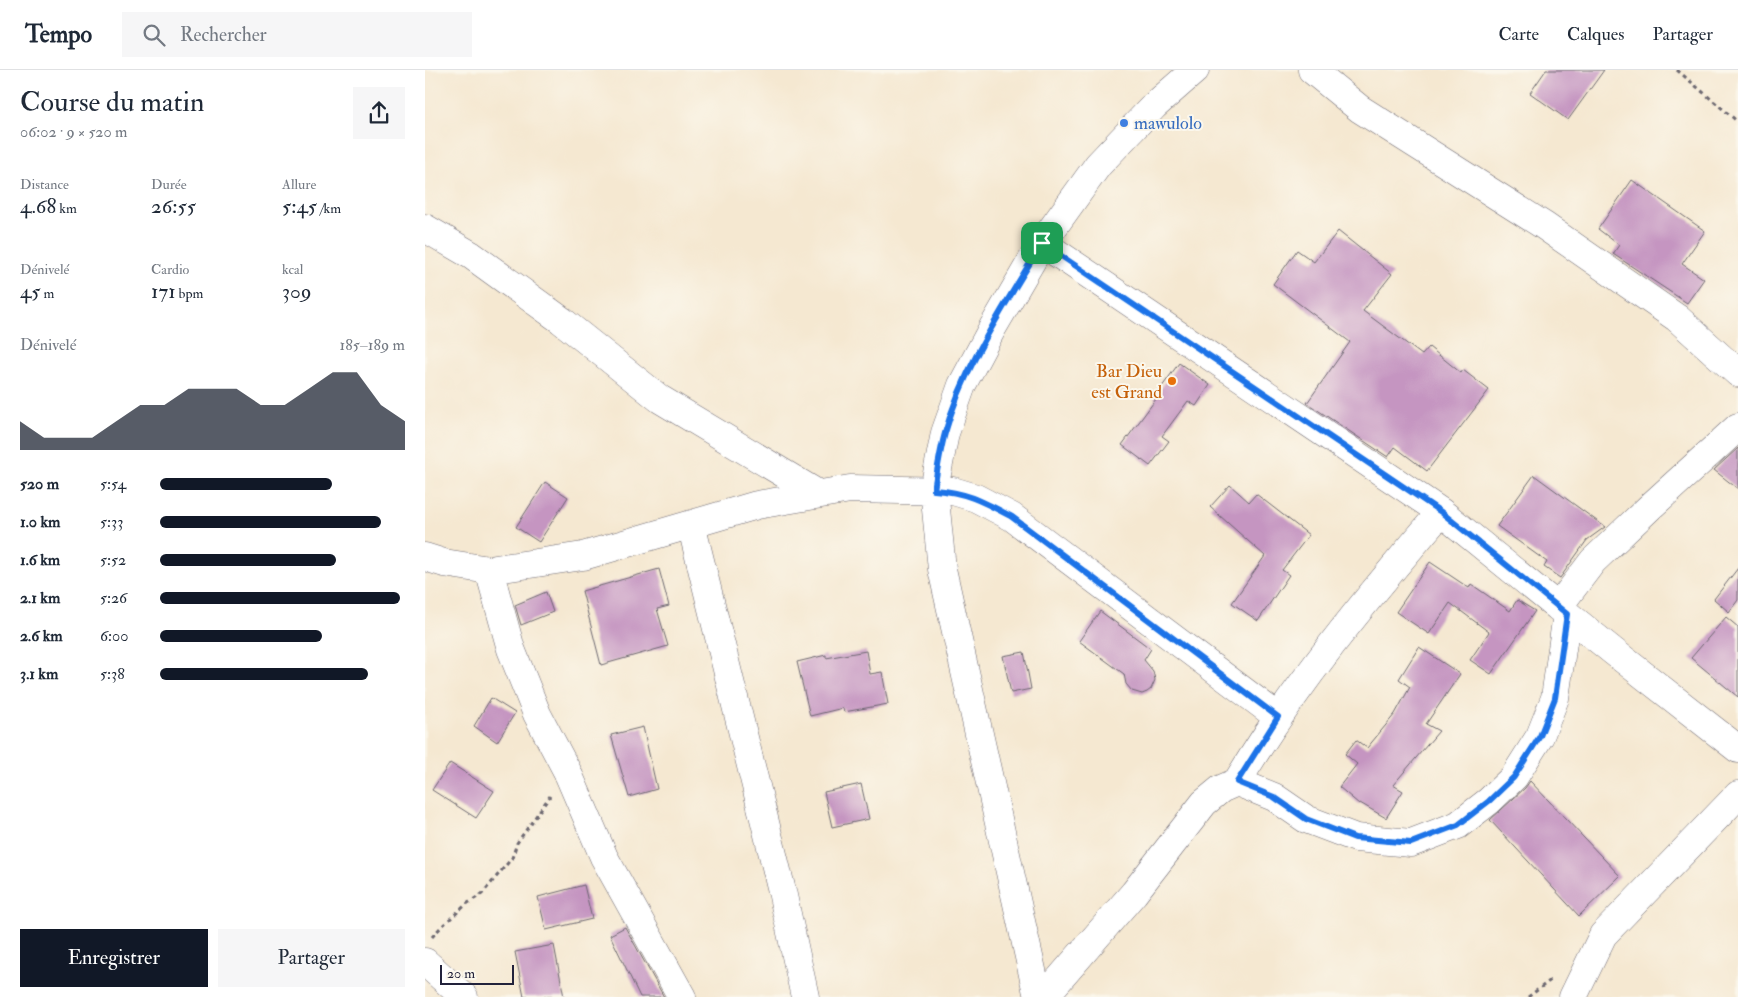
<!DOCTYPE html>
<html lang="fr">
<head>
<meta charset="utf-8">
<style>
	:root { --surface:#fff; --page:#f6f6f7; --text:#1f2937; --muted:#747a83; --line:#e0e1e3; --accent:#111827 }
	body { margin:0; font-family:"IM FELL Double Pica",serif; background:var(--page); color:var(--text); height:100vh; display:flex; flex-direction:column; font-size:19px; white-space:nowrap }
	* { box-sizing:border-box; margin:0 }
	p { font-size:16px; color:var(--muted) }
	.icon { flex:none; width:28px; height:28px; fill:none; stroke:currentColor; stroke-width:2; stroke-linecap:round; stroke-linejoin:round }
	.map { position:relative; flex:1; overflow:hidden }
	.sheet { display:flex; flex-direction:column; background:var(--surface); width:425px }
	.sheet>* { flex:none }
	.scale { position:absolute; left:15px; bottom:12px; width:74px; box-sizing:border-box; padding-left:5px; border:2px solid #22223b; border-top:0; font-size:14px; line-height:18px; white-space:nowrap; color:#22223b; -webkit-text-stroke:4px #fbf7ec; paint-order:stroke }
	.pin { position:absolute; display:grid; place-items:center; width:42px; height:42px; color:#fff; margin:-21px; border-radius:10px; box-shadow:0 2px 8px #0006 }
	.round { display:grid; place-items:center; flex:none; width:52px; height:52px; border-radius:0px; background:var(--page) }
	.head { display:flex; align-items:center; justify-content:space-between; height:85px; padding:0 20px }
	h1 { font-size:28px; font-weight:600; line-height:38px }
	.stats { display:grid; grid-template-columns:repeat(3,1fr); gap:8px; height:85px; padding:5px 20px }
	.stats div { display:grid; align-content:center }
	.stats b { font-size:21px; font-weight:600 }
	.stats small { font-size:14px; font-weight:400 }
	.stats p { font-size:14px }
	.chart { height:140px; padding:10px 20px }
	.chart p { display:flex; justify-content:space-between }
	.chart svg { width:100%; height:90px; margin-top:5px; fill:var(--accent); opacity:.7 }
	.cta { display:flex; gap:10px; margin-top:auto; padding:10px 20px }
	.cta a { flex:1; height:58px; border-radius:0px; background:var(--accent); color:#fff; font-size:20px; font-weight:600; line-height:58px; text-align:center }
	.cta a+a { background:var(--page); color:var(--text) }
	ul { padding:0 20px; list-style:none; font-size:16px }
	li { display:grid; grid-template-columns:80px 60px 1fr; align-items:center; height:38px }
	li i { height:12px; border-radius:6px; background:var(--accent) }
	header { display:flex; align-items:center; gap:30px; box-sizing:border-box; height:70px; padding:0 25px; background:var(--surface); border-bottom:1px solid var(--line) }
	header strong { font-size:24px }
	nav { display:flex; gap:28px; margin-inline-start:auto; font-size:18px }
	.search { width:350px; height:45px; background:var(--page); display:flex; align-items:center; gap:12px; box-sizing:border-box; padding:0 18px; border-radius:0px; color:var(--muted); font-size:19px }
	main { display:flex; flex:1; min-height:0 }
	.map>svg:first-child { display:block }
	.building { fill:#c595c1 }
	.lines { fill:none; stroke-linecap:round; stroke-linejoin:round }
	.minor-casing { stroke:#6c6770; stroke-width:29 }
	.path { stroke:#6c6770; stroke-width:3; stroke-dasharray:4 4; stroke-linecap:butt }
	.minor { stroke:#fff; stroke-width:28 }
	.route-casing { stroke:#fff; stroke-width:10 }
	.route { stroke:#1a73e8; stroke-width:6 }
	.shop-dot { fill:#3f7fe0; stroke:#fbf7ec; stroke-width:2 }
	.food-dot { fill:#e8710a; stroke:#fbf7ec; stroke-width:2 }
	.labels { text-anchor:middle; stroke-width:4; stroke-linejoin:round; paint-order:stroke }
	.shop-label { font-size:18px; fill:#366cbe; stroke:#fbf7ec; text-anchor:start }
	.food-label { font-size:18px; fill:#c56008; stroke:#fbf7ec; text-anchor:end }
</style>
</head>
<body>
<header>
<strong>Tempo</strong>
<div class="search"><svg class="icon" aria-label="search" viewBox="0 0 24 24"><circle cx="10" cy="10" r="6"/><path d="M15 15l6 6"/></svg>Rechercher</div>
<nav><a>Carte</a><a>Calques</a><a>Partager</a></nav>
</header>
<main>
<section class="sheet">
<div class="head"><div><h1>Course du matin</h1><p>06:02 · 9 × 520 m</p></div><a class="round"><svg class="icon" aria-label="share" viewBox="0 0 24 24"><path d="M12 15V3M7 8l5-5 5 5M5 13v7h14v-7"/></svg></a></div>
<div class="stats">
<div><p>Distance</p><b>4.68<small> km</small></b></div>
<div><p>Durée</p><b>26:55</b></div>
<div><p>Allure</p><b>5:45<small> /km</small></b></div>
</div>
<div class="stats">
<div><p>Dénivelé</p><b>45<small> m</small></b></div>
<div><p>Cardio</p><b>171<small> bpm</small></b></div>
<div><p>kcal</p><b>309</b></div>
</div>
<div class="chart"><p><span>Dénivelé</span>185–189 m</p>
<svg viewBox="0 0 160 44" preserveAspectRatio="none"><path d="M0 44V30L10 38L20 38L30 38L40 30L50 22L60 22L70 14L80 14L90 14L100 22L110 22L120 14L130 6L140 6L150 22L160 30V44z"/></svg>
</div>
<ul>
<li><b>520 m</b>5:54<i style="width:70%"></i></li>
<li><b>1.0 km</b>5:33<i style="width:90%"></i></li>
<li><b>1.6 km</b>5:52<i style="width:72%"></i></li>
<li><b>2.1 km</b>5:26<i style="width:98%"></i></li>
<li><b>2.6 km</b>6:00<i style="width:66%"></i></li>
<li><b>3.1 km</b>5:38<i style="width:85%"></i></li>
</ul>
<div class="cta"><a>Enregistrer</a><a>Partager</a></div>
</section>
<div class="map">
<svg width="1313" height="927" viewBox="0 0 1313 927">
	<rect width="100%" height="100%" fill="#fbf7ec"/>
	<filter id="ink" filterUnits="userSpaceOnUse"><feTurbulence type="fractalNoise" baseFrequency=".02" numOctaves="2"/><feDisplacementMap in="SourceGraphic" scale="10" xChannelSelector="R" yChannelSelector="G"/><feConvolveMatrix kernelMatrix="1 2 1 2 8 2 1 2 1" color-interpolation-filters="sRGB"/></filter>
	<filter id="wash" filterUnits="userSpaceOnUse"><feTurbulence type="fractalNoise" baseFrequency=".0096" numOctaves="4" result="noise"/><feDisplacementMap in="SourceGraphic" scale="20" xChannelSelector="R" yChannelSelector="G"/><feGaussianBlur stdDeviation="1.12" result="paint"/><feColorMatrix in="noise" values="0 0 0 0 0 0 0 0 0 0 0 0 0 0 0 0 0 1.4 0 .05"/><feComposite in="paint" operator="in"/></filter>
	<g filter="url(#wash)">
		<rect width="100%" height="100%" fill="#f5e8d1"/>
		<g id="blocks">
			<path class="building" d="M1121 0H1179L1143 50 1105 23Z
				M1207 110 1280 161 1257 194 1279 209 1262 233 1188 184 1194 175 1173 159Z
				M913 161 967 204 938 241 997 285 1004 277 1036 303 1038 300 1064 320 1002 401 970 377 963 387 882 333 925 272 848 214 872 180 889 192Z
				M754 293 785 315 771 336 763 331 737 366 744 371 725 396 697 375 731 329 729 328Z
				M1313 378V419L1289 400Z
				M1109 405 1180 457 1162 470 1135 508 1119 497 1122 492 1072 456Z
				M120 412 143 427 114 472 91 457Z
				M805 415 824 432 831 424 884 465 857 500 864 505 833 551 807 533 840 486 785 437Z
				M1005 492 1044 518 1046 514 1085 541 1092 530 1110 541 1066 604 1045 590 1064 562 1025 533 1004 564 971 542Z
				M1313 498V530L1304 542 1289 529Z
				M234 499 244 536 232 539 243 576 176 595 157 521Z
				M121 522 128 542 96 555 90 535Z
				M675 541 726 579 719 590 728 601 730 610 726 619 722 622 717 624 707 621 701 614 699 604 654 571Z
				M1301 547 1313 557V627L1266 588Z
				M994 577 1035 604 1001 654 1014 661 968 715 978 721 961 748 935 733 934 734 914 717 932 694 920 684 931 670 942 678 970 644 985 617 974 609Z
				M441 581 445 604 457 602 463 634 419 642 418 638 385 646 372 592 401 585V588Z
				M599 582 606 619 586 623 578 586Z
				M66 628 90 643 72 672 49 656Z
				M218 657 232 719 204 727 186 665Z
				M25 693 69 721 51 748 7 720Z
				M1105 711 1195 806 1154 846 1065 750 1100 718Z
				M436 714 444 749 407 757 399 722Z
				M159 815 167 849 121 860 113 827Z
				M200 857 239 927H215L185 865Z
				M129 875 139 927H99L90 882Z"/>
		</g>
	</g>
	<g filter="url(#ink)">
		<use href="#blocks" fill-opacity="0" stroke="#6c6770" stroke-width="1"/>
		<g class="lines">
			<defs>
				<path id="minor" d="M887 0 935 39 1118 155 1252 248 1313 303
					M0 158 46 185 136 250 235 329 393 424
					M617 173 1016 442 1133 537
					M1313 357 1225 437 1168 491 1133 537 1189 582 1313 679
					M266 454 357 821 380 927
					M0 487 19 493 64 500 158 486 332 435 425 419 528 421 551 428 587 447 853 647
					M64 500 86 579 112 644 142 701 179 787 257 927
					M812 712C870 615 942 528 1016 442
					M0 892 39 927
					M613 927 517 499 509 419 520 363 537 315 568 257 617 173 673 95 729 36 770 0
					M619 927 709 823 779 733 796 719 812 712 849 727 881 749 931 768 986 773 1033 755 1064 731 1089 707 1115 666 1130 628 1142 544
					M1148 927 1178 865 1313 725"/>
			</defs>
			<use href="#minor" class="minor-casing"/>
			<path class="path" d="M1252 0 1313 52
				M7 867 17 856 43 833 57 824 87 788 92 773 125 726
				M1103 927 1127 909"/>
			<use href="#minor" class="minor"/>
		</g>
	</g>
	<g class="lines" filter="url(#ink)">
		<defs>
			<path id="route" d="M617 173 1016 442 1142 544 1130 628 1115 666 1089 707 1064 731 1033 755 986 773 930 768 881 749 849 727 812 712 853 647 587 447C559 432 542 422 509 420 512 401 515 381 520 363 539 295 581 234 617 173Z"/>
		</defs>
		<use href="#route" class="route-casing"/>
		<use href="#route" class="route"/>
	</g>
	<circle class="shop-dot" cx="699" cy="53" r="5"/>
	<circle class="food-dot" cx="747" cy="311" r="5"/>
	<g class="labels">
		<g class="shop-label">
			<text x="709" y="59">mawulolo</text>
		</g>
		<g class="food-label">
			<text x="737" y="307">Bar Dieu<tspan x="737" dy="21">est Grand</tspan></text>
		</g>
	</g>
</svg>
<div class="scale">20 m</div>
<div class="pin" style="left:617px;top:173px;background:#1e9e55"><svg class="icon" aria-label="arrive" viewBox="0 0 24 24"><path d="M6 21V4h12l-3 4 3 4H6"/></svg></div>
</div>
</main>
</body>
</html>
